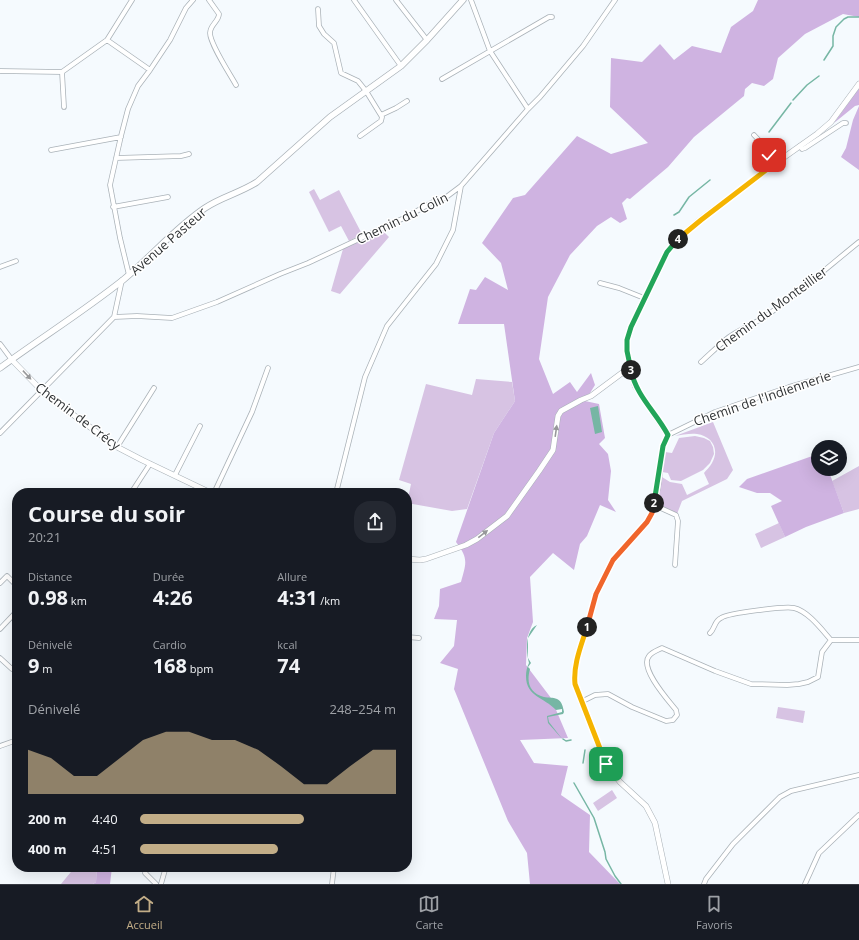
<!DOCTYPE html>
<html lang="fr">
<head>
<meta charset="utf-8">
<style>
	:root { --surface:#171b24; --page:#242831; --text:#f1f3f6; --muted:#9ea1a6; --line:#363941; --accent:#c2ad87 }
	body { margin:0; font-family:"Open Sans",sans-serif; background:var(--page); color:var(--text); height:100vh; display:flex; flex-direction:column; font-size:15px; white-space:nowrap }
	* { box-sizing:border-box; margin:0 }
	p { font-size:13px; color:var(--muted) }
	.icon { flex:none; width:22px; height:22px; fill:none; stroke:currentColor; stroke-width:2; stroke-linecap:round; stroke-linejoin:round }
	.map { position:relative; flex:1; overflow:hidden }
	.side { position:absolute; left:12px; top:488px; width:400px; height:384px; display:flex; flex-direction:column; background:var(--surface); border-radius:16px; box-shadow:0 4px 16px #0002 }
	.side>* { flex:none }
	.fabs { position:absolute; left:811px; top:440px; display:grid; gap:8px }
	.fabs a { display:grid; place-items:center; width:36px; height:36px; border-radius:50%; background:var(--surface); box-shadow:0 4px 16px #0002; font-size:20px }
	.pin { position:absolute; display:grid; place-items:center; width:34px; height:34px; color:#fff; margin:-17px; border-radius:8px; box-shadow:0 2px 6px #0006 }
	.km { position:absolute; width:20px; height:20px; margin:-10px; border-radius:50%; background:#222; color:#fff; font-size:11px; line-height:20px; text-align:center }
	.round { display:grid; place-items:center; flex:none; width:42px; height:42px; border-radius:16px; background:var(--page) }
	.overview { display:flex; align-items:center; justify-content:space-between; height:68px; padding:0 16px }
	h1 { font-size:22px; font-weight:700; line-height:30px }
	.figures { display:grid; grid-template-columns:repeat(3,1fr); gap:6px; height:68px; padding:4px 16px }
	.figures div { display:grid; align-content:center }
	.figures b { font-size:20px; font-weight:700 }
	.figures small { font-size:11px; font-weight:400 }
	.figures p { font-size:11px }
	.chart { height:112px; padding:8px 16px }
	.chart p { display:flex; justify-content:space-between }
	.chart svg { width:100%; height:72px; margin-top:4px; fill:var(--accent); opacity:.7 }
	ul { padding:0 16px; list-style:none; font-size:13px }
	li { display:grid; grid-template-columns:64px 48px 1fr; align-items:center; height:30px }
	li i { height:10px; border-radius:5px; background:var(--accent) }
	.dock { display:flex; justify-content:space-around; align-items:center; height:56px; border-top:1px solid var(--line); background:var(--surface); font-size:11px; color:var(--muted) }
	.dock a { display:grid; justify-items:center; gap:2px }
	.dock .active { color:var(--accent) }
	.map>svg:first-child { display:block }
	.green { fill:#d7c3e3 }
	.forest { fill:#cfb3e1 }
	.water { fill:#76b6a4 }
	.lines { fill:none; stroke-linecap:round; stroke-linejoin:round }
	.stream { stroke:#76b6a4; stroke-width:1.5 }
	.minor-casing { stroke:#aab2b8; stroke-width:5.5 }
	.tertiary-casing { stroke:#aab2b8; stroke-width:6 }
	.secondary-casing { stroke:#aab2b8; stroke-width:7 }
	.minor { stroke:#fff; stroke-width:4 }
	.tertiary { stroke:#fff; stroke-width:5 }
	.secondary { stroke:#fff; stroke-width:5.5 }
	.oneway { fill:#97989a }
	.split-1-casing { stroke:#fff; stroke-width:8 }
	.split-2-casing { stroke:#fff; stroke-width:8 }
	.split-3-casing { stroke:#fff; stroke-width:8 }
	.split-4-casing { stroke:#fff; stroke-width:8 }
	.split-5-casing { stroke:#fff; stroke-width:8 }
	.split-1 { stroke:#f5b400; stroke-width:5 }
	.split-2 { stroke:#f0652b; stroke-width:5 }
	.split-3 { stroke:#22a559; stroke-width:5 }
	.split-4 { stroke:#22a559; stroke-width:5 }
	.split-5 { stroke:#f5b400; stroke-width:5 }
	.labels { text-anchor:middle; stroke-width:3; stroke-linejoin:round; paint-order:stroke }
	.street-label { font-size:13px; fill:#2f3234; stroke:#fff }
</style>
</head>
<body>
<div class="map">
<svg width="859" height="884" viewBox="0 0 859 884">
	<rect width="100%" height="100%" fill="#f5fafe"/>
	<path class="green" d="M314 189 320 200 339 190 362 234 349 241 341 226 329 232 309 192Z
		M382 230 389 237 340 294 331 291 343 249Z
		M476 379 512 382 515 401 494 433 467 509 452 511 407 503 411 484 399 480 426 384 472 395Z
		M713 422 733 470 727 479 682 501 677 514 658 505 662 477 670 482 682 484 687 495 709 484 704 473C706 470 710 467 712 463 720 449 712 436 697 434 690 433 682 435 675 436Z
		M695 436 704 438 710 441 713 447 714 454 710 463 703 470 681 481 671 480 668 473 662 472 665 452 672 453 679 438Z
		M859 466V509L844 513 832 481Z
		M779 523 785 537 761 548 755 534Z
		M778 707 805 711 803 723 776 718Z
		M612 790 617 798 598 811 593 803Z
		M75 867H97L96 882 93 884H61Z"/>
	<path class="forest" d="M758 0H859V17L843 14 805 34 778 58 773 79 764 86 752 83 745 89 744 96 694 137 668 167 630 199 627 198 622 203 627 219 620 223 611 217 597 226 570 255 548 297 539 359 553 394 570 382 577 392 591 373 595 385 585 401 599 404 605 438 599 444 608 454 611 471 608 500 616 512 600 505 587 536 580 544 574 570 553 553 530 577 533 622 527 638 526 665 551 698 568 738 520 740 534 763 568 766 561 795 590 815 589 852 620 884H530L527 853 508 821 454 689 458 669 440 663 454 646 457 620 434 619 439 606 440 589 461 582C466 563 469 559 456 542L494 433 515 401 504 324H458L470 289 476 290 485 277 508 290 501 263 482 243 513 198 525 195 577 136 611 154 648 143 610 107 611 58 642 62 660 44 674 60 692 46 721 53 731 27 753 11Z
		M859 88V105L855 106 834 123Z
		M859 106V170L841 157 846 148 853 120Z
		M818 454V469H828L844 513 806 527 785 537 771 506 782 501 770 493H757L739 487 747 479Z
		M97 867H112L110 884H93L96 882Z"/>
	<path class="water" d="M598 406 602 432 595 434 590 408Z
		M537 625 528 638V658L531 663 528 667 530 669C526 683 530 693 544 697 548 698 553 697 557 699 562 701 563 707 564 712L563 714 548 717 549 722 563 740 548 723 547 716 562 712V709L556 710C544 697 526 697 526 676 526 671 527 667 529 663 526 652 525 630 537 625Z"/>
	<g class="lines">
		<path class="stream" d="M824 60 833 46V36L836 27 844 19 848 17H859
			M793 100 807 85 819 76
			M769 132 791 103
			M674 215 679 212 689 197 710 180
			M563 739 566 741 571 740
			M583 763 585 750
			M574 783 594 818 605 852 606 859 615 876 621 884"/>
		<defs>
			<path id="minor" d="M209 0 219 14C219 21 210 25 210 33 210 44 230 74 236 85
				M354 0 401 66
				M396 0 427 40
				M471 0 490 51 528 109
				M318 9 319 26 324 34 334 43 341 73 358 81 366 91 382 117 381 121 360 136
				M107 40 150 70
				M0 71 62 72 107 40 132 0
				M62 72 64 107
				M442 79 549 17H552
				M381 115 396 108 407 101
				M754 135 767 149 769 155 764 169 766 170
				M800 146 802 149 805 148 843 123H846
				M51 150 121 137
				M116 158 181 156 189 154
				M113 207 168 197
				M0 267 16 261
				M129 275 120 238 110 185 121 136 128 109 138 86 150 70 170 40 186 8 193 0
				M600 283 619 288 644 298
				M114 317 137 316 172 318 217 302 280 274 308 263 404 218 435 201 445 198 461 186 528 109 540 97 583 46 615 0
				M0 344 12 360
				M701 362C710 354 719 345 729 337 740 329 754 324 766 316 798 293 828 267 859 242
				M0 433 114 317 122 280
				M668 435 715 412 789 387 859 367
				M117 447 154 388
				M175 475 200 426
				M131 493 150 464
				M214 493 252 412 268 368
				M336 493 365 377 387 326 436 264 453 230 461 186
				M654 505 676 515 678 521 675 565
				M0 583 7 576 17 586
				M0 629 17 611
				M710 633C715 629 714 621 721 618 728 613 785 606 794 608 808 611 822 630 831 640H859
				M407 637 419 638
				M0 658 12 669 17 671
				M581 702 595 695 608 694 632 707 666 721 673 720 677 715 676 710C668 700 639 668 649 656 652 652 658 650 662 648L715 671 751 684 787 685 799 684 808 682 818 677 822 652 831 640
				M0 746 17 740
				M147 867 145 873 156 884
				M156 867 165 870 161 884
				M332 884 334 867
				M704 884 706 879 733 844 780 797 791 791 859 775
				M805 884 819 853 859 815"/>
			<path id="tertiary" d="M12 360 45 394 117 447 142 460 211 493
				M407 559 420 560 426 559 466 545 477 539 507 516 539 471 553 450 558 416 561 411 581 400 591 396 630 367
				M668 884 655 823 646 806 620 782 606 764 575 684 574 676 576 664 596 594 613 560 647 523 652 513 658 487 663 446 668 435 635 386 633 379 627 351V341L631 327 667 252 680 237 701 219 766 170 817 134 831 122 859 84"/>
			<path id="secondary" d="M0 368C41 338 84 311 123 280 151 257 175 228 205 208 221 197 240 193 257 182L330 117 401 66 427 40 463 0"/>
		</defs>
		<use href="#minor" class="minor-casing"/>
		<use href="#tertiary" class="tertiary-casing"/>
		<use href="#secondary" class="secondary-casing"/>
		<use href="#minor" class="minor"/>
		<use href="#tertiary" class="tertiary"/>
		<use href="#secondary" class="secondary"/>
	</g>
	<defs><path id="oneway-solid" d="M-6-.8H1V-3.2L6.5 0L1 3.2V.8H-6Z"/></defs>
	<g class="oneway">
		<use href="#oneway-solid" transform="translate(27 375) rotate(47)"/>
		<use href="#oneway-solid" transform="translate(556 431) rotate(-82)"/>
		<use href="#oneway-solid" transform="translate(483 534) rotate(-38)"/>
	</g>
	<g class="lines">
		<defs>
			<path id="split-1" d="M587 627C581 646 573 665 575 684L606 764"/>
			<path id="split-2" d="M587 627 596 594 613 560 647 522 652 513 654 503"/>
			<path id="split-3" d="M631 370C636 396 656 412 668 435L663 446 654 503"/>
			<path id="split-4" d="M631 370 627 351V340L631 327 667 252 678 239"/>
			<path id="split-5" d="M678 239 701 220 766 170 764 169 769 155"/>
		</defs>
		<use href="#split-1" class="split-1-casing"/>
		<use href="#split-2" class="split-2-casing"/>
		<use href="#split-3" class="split-3-casing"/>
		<use href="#split-4" class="split-4-casing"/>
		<use href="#split-5" class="split-5-casing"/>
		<use href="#split-1" class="split-1"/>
		<use href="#split-2" class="split-2"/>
		<use href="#split-3" class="split-3"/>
		<use href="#split-4" class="split-4"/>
		<use href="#split-5" class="split-5"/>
	</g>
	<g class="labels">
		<g class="street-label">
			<text transform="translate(402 218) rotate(-26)" y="5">Chemin du Colin</text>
			<text transform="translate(168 241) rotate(-41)" y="5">Avenue Pasteur</text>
			<text transform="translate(771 309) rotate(-36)" y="5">Chemin du Monteillier</text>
			<text transform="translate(762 398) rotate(-19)" y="5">Chemin de l'Indiennerie</text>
			<text transform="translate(78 416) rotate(37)" y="5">Chemin de Crécy</text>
		</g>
	</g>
</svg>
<div class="fabs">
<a><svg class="icon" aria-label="layers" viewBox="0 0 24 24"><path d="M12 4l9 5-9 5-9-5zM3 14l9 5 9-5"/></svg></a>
</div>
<div class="pin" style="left:606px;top:764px;background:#1e9e55"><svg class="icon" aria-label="arrive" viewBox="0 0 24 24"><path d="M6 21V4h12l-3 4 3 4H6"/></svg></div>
<div class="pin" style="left:769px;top:155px;background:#d93025"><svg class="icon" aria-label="check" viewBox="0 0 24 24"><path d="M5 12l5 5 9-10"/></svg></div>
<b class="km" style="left:587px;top:627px">1</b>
<b class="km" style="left:654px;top:503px">2</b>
<b class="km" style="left:631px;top:370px">3</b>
<b class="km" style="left:678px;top:239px">4</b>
<section class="side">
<div class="overview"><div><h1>Course du soir</h1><p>20:21</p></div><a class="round"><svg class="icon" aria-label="share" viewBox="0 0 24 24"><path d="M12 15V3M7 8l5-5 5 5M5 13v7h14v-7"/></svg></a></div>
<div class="figures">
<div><p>Distance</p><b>0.98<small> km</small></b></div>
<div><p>Durée</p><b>4:26</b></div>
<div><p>Allure</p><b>4:31<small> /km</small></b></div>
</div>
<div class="figures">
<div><p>Dénivelé</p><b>9<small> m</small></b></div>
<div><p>Cardio</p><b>168<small> bpm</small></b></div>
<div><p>kcal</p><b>74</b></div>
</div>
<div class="chart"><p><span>Dénivelé</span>248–254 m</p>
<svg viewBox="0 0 160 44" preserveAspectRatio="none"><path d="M0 44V17L10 22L20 33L30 33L40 22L50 11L60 6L70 6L80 11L90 11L100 17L110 27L120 38L130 38L140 27L150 17L160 17V44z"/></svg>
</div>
<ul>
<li><b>200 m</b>4:40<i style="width:64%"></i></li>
<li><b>400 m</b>4:51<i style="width:54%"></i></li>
</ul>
</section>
</div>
<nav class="dock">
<a class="active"><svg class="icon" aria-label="home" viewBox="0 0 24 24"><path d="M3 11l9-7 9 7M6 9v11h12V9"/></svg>Accueil</a>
<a><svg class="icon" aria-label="map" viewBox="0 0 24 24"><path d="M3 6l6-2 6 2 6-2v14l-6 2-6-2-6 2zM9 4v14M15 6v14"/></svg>Carte</a>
<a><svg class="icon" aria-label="saved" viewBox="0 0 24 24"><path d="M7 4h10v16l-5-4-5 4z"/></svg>Favoris</a>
</nav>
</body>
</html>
